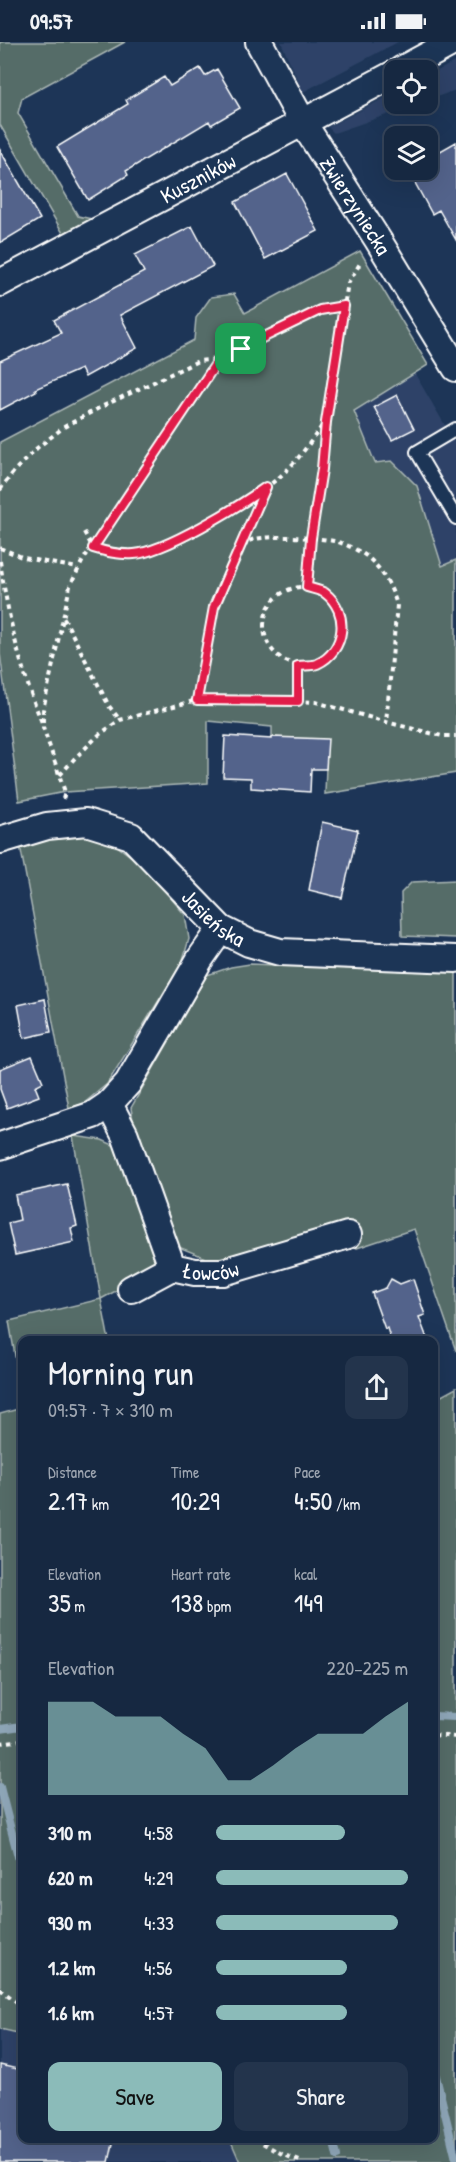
<!DOCTYPE html>
<html lang="en">
<head>
<meta charset="utf-8">
<style>
	:root { --surface:#162841; --page:#23344c; --text:#f1f3f6; --muted:#9ea6b1; --line:#35445a; --accent:#8bbbb9 }
	body { margin:0; font-family:"Patrick Hand",sans-serif; background:var(--page); color:var(--text); height:100vh; display:flex; flex-direction:column; font-size:22px; white-space:nowrap }
	* { box-sizing:border-box; margin:0 }
	p { font-size:20px; color:var(--muted) }
	.icon { flex:none; width:33px; height:33px; fill:none; stroke:currentColor; stroke-width:2; stroke-linecap:round; stroke-linejoin:round }
	.map { position:relative; flex:1; overflow:hidden }
	.sheet { position:absolute; left:18px; top:1294px; width:420px; height:807px; display:flex; flex-direction:column; background:var(--surface); border-radius:12px; box-shadow:0 6px 24px #0002,0 0 0 2px var(--line) }
	.sheet>* { flex:none }
	.tools { position:absolute; left:384px; top:18px; display:grid; gap:12px }
	.tools a { display:grid; place-items:center; width:54px; height:54px; border-radius:12px; background:var(--surface); box-shadow:0 6px 24px #0002,0 0 0 2px var(--line); font-size:30px }
	.pin { position:absolute; display:grid; place-items:center; width:51px; height:51px; color:#fff; margin:-26px; border-radius:12px; box-shadow:0 3px 9px #0006 }
	.round { display:grid; place-items:center; flex:none; width:63px; height:63px; border-radius:12px; background:var(--page) }
	.headline { display:flex; align-items:center; justify-content:space-between; height:102px; padding:0 30px }
	h1 { font-size:33px; font-weight:600; line-height:45px }
	.figures { display:grid; grid-template-columns:repeat(3,1fr); gap:9px; height:102px; padding:6px 30px }
	.figures div { display:grid; align-content:center }
	.figures b { font-size:26px; font-weight:600 }
	.figures small { font-size:16px; font-weight:400 }
	.figures p { font-size:16px }
	.chart { height:168px; padding:12px 30px }
	.chart p { display:flex; justify-content:space-between }
	.chart svg { width:100%; height:108px; margin-top:6px; fill:var(--accent); opacity:.7 }
	.cta { display:flex; gap:12px; margin-top:auto; padding:12px 30px }
	.cta a { flex:1; height:69px; border-radius:12px; background:var(--accent); color:#111; font-size:24px; font-weight:600; line-height:69px; text-align:center }
	.cta a+a { background:var(--page); color:var(--text) }
	ul { padding:0 30px; list-style:none; font-size:20px }
	li { display:grid; grid-template-columns:96px 72px 1fr; align-items:center; height:45px }
	li i { height:15px; border-radius:8px; background:var(--accent) }
	.status { display:flex; justify-content:space-between; align-items:center; height:42px; padding:0 30px; background:var(--surface); direction:ltr }
	.status svg { height:16px; fill:currentColor }
	.map>svg:first-child { display:block }
	.built { fill:#2d4367 }
	.green { fill:#556c68; stroke:#aab6b4; stroke-width:1.5 }
	.lines { fill:none; stroke-linecap:round; stroke-linejoin:round }
	.stream { stroke:#8fa7b9; stroke-width:8 }
	.building { fill:#52648b; stroke:#fff; stroke-width:1.5 }
	.service-casing { stroke:#fff; stroke-width:16 }
	.minor-casing { stroke:#fff; stroke-width:30 }
	.path { stroke:#fff; stroke-width:4; stroke-dasharray:4.5 4.5; stroke-linecap:butt }
	.service { stroke:#1d3557; stroke-width:12 }
	.minor { stroke:#1d3557; stroke-width:26 }
	.route-casing { stroke:#fff; stroke-width:12 }
	.route { stroke:#e11d48; stroke-width:8 }
	.labels { text-anchor:middle; stroke-width:4.5; stroke-linejoin:round; paint-order:stroke }
	.street-label { font-size:22px; fill:#fff; stroke:#1d3557 }
</style>
</head>
<body>
<div class="status"><b>09:57</b><svg viewBox="0 0 49 12"><path d="M0 12V9h3v3zM5 12V6h3v6zM10 12V3h3v9zM15 12V0h3v12zM26 1h20v11H26zM47 4h2v5h-2z"/></svg></div>
<div class="map">
<svg width="456" height="2120" viewBox="0 0 456 2120">
	<rect width="100%" height="100%" fill="#1d3557"/>
	<filter id="ink" filterUnits="userSpaceOnUse"><feTurbulence type="fractalNoise" baseFrequency=".0167" numOctaves="2"/><feDisplacementMap in="SourceGraphic" scale="12" xChannelSelector="R" yChannelSelector="G"/><feConvolveMatrix kernelMatrix="1 2 1 2 8 2 1 2 1" color-interpolation-filters="sRGB"/></filter>
	<g filter="url(#ink)">
		<path class="built" d="M281 0H398L303 50Z
			M456 19V48L428 58V34Z
			M394 51V62H418L334 91 328 85Z
			M415 332 456 402V518L421 534 354 369Z
			M0 1987 22 1992V2097H230L240 2120H0Z"/>
		<path class="green" d="M0 0H125L22 56 18 71 78 174 92 177 64 193 0 83Z
			M360 209 428 323 354 369 375 421 392 419 417 444 442 524 456 518V731L325 752 327 698 272 695V685L208 679V741L65 750 19 759 0 611V400L194 298 196 276 211 255 234 252 245 271Z
			M77 792 105 795 145 825 185 873 189 897 182 921 107 1042 83 1062 69 1066 20 803Z
			M456 838V896L402 894 401 851 412 840Z
			M250 922 456 930V1309L414 1187 357 1206 350 1185 231 1216 209 1217 176 1204 135 1090 131 1066 207 933 231 925Z
			M73 1094 102 1098 122 1107 159 1215 147 1232 101 1257 109 1299H22V1354L9 1279 101 1257Z
			M456 1346V2120H240L230 2097H434V1358Z
			M22 1366V1992L0 1987V1372Z"/>
		<g class="lines">
			<path class="stream" d="M434 1674 456 1675
				M0 1687 22 1684
				M0 1745 22 1830
				M434 2026 456 2117
				M333 2097 337 2114"/>
		</g>
		<path class="building" d="M200 26 205 34 217 27 240 66 211 83 209 79 126 129 128 133 88 158 57 105 128 62 126 58 164 35 170 44Z
			M456 100V198L439 168 432 172 414 139 428 131V116Z
			M0 108 40 177 0 201Z
			M287 132 318 189 265 217 235 160Z
			M192 184 213 224 120 273 137 306 85 335 81 327 35 347 36 349 0 368V319L61 291 54 278 144 230 135 213Z
			M397 353 414 387 392 398 374 365Z
			M225 694 272 697V695L328 697 326 727H311L310 750 251 746V736L223 735Z
			M322 780 358 788 342 856 309 848Z
			M45 957 51 990 24 996 18 963Z
			M32 1014 43 1040 35 1044 39 1054 7 1066 0 1047V1027Z
			M67 1142 77 1184 71 1186 74 1200 15 1213 8 1181 20 1178 15 1153Z
			M391 1237 400 1242 413 1237 425 1273 419 1275 428 1299H391L387 1286 385 1287 372 1251 386 1246Z
			M0 2023 22 2028V2097H114L109 2120H0Z"/>
		<g class="lines">
			<defs>
				<path id="service" d="M456 387 417 410 456 476"/>
				<g id="minor">
					<path id="s1" d="M259 0 303 81 378 198 456 326"/>
					<path d="M401 28 453 0"/>
					<path id="s2" d="M0 241 394 32"/>
					<path id="s3" d="M0 798 47 784 86 780 131 794 221 887 249 901 280 910 456 917"/>
					<path id="s4" d="M109 1062 125 1093 172 1225 195 1230H223L348 1193"/>
					<path d="M0 1104 93 1073 109 1062 128 1041 200 917 221 887"/>
					<path d="M131 1247 172 1225"/>
				</g>
			</defs>
			<use href="#service" class="service-casing"/>
			<use href="#minor" class="minor-casing"/>
			<path class="path" d="M0 448 15 428 37 406 64 385 99 366 198 319 219 317 320 268 344 264
				M84 490 93 506C107 511 122 515 137 512 173 505 263 454 288 427 302 413 313 396 325 380
				M0 506 24 516 78 526
				M239 508 265 446
				M0 519C8 576 21 630 43 683
				M264 584a39 39 0 1 1 78 0a39 39 0 1 1-78 0Z
				M307 545 311 496 322 427 326 380 344 264 348 241 361 220
				M64 576 109 664 120 678
				M197 658C201 620 214 538 239 508 241 506 246 501 249 499 263 492 326 495 341 501 348 503 356 508 362 511 380 523 391 543 397 563L386 680
				M298 659V624
				M60 733 74 717 100 692 120 678 197 658 259 657 316 660 386 680 442 694H456
				M63 757 65 750 43 685V668L70 544 83 518 219 317
				M434 1693 456 1695
				M0 1701 22 1698
				M0 1947 22 1964
				M255 2097 282 2112 302 2120"/>
			<use href="#service" class="service"/>
			<use href="#minor" class="minor"/>
		</g>
	</g>
	<g class="lines" filter="url(#ink)">
		<defs>
			<path id="route" d="M344 264 326 380 322 427 311 496 307 545C313 547 320 548 325 551 350 570 346 609 317 622 312 624 304 623 298 624V659L197 658 214 565 266 445C239 464 165 510 134 512 119 513 107 510 93 506L219 317 320 268Z"/>
		</defs>
		<use href="#route" class="route-casing"/>
		<use href="#route" class="route"/>
	</g>
	<g class="labels">
		<g class="street-label">
			<text dy="8" stroke="none"><textPath href="#s2" startOffset="224">Kuszników</textPath></text>
			<text dy="8" stroke="none"><textPath href="#s1" startOffset="190">Zwierzyniecka</textPath></text>
			<text dy="8" stroke="none"><textPath href="#s3" startOffset="252">Jasieńska</textPath></text>
			<text dy="8" stroke="none"><textPath href="#s4" startOffset="214">Łowców</textPath></text>
		</g>
	</g>
</svg>
<div class="tools">
<a><svg class="icon" aria-label="locate" viewBox="0 0 24 24"><circle cx="12" cy="12" r="6"/><path d="M12 2v4M12 18v4M2 12h4M18 12h4"/></svg></a>
<a><svg class="icon" aria-label="layers" viewBox="0 0 24 24"><path d="M12 4l9 5-9 5-9-5zM3 14l9 5 9-5"/></svg></a>
</div>
<div class="pin" style="left:241px;top:307px;background:#1e9e55"><svg class="icon" aria-label="arrive" viewBox="0 0 24 24"><path d="M6 21V4h12l-3 4 3 4H6"/></svg></div>
<section class="sheet">
<div class="headline"><div><h1>Morning run</h1><p>09:57 · 7 × 310 m</p></div><a class="round"><svg class="icon" aria-label="share" viewBox="0 0 24 24"><path d="M12 15V3M7 8l5-5 5 5M5 13v7h14v-7"/></svg></a></div>
<div class="figures">
<div><p>Distance</p><b>2.17<small> km</small></b></div>
<div><p>Time</p><b>10:29</b></div>
<div><p>Pace</p><b>4:50<small> /km</small></b></div>
</div>
<div class="figures">
<div><p>Elevation</p><b>35<small> m</small></b></div>
<div><p>Heart rate</p><b>138<small> bpm</small></b></div>
<div><p>kcal</p><b>149</b></div>
</div>
<div class="chart"><p><span>Elevation</span>220–225 m</p>
<svg viewBox="0 0 160 44" preserveAspectRatio="none"><path d="M0 44V6L10 6L20 6L30 12L40 12L50 12L60 19L70 25L80 38L90 38L100 32L110 25L120 19L130 19L140 19L150 12L160 6V44z"/></svg>
</div>
<ul>
<li><b>310 m</b>4:58<i style="width:67%"></i></li>
<li><b>620 m</b>4:29<i style="width:100%"></i></li>
<li><b>930 m</b>4:33<i style="width:95%"></i></li>
<li><b>1.2 km</b>4:56<i style="width:68%"></i></li>
<li><b>1.6 km</b>4:57<i style="width:68%"></i></li>
</ul>
<div class="cta"><a>Save</a><a>Share</a></div>
</section>
</div>
</body>
</html>
